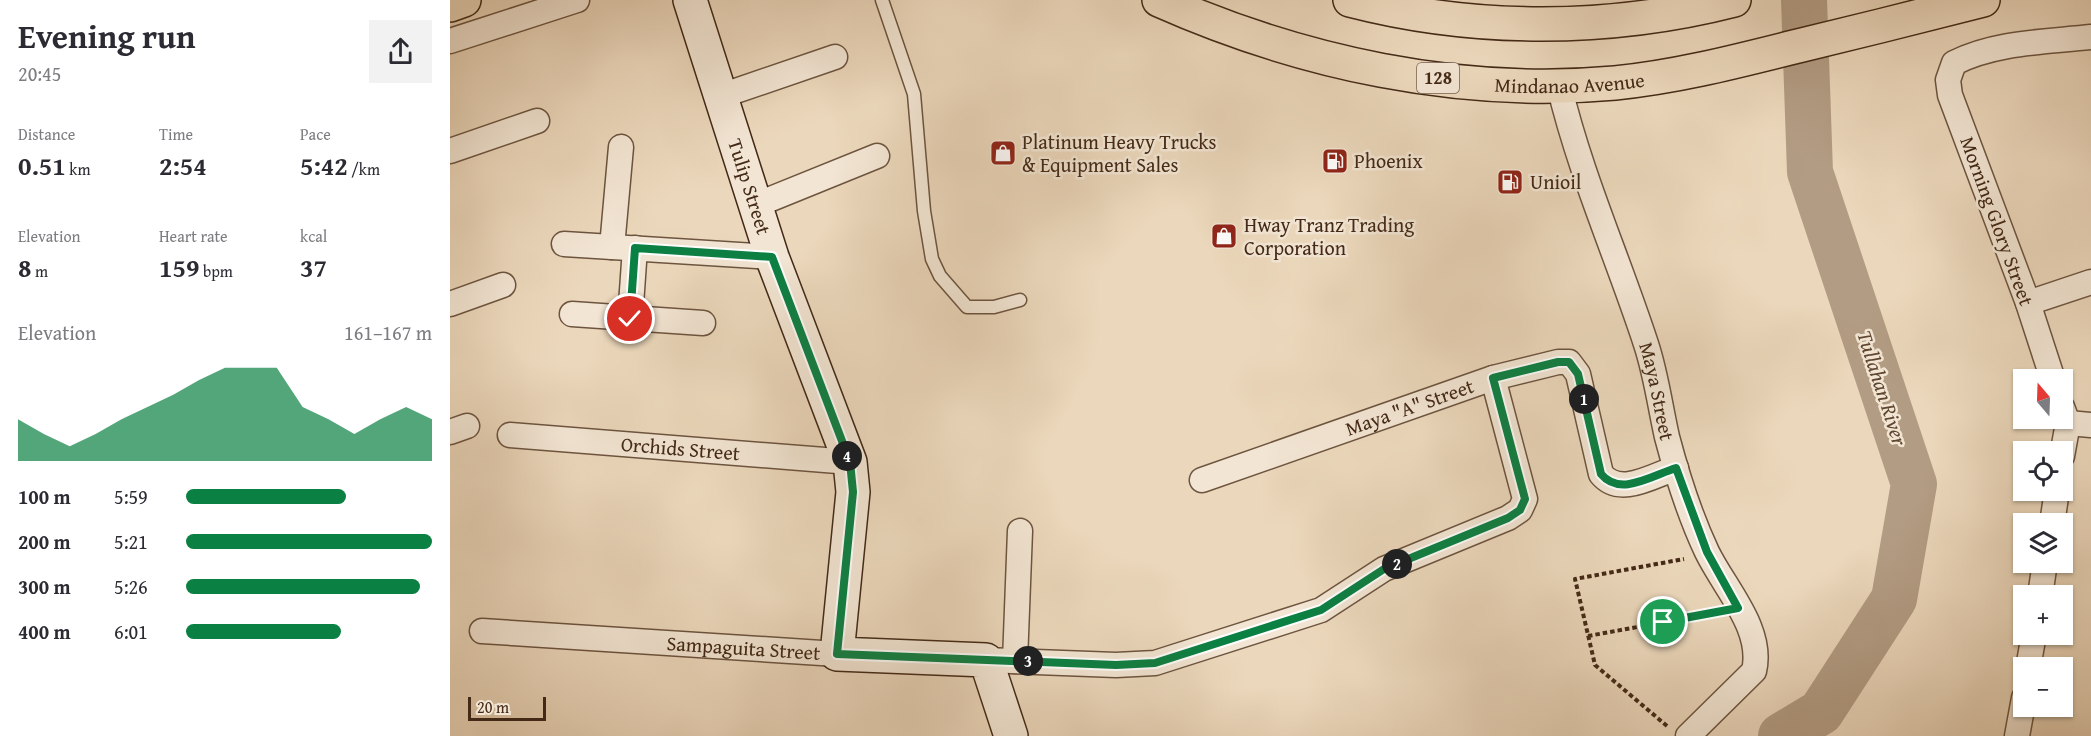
<!DOCTYPE html>
<html lang="en">
<head>
<meta charset="utf-8">
<style>
	:root { --surface:#fff; --page:#f2f2f3; --text:#2b2b33; --muted:#7c7c81; --accent:#0b8043 }
	body { margin:0; font-family:"Gentium Book Plus",serif; background:var(--page); color:var(--text); height:100vh; display:flex; flex-direction:column; font-size:22px; white-space:nowrap }
	* { box-sizing:border-box; margin:0 }
	p { font-size:20px; color:var(--muted) }
	.icon { flex:none; width:33px; height:33px; fill:none; stroke:currentColor; stroke-width:2; stroke-linecap:round; stroke-linejoin:round }
	.map { position:relative; flex:1; overflow:hidden }
	.side { display:flex; flex-direction:column; background:var(--surface); width:450px }
	.side>* { flex:none }
	.needle { width:39px; rotate:341deg }
	.fabs { position:absolute; left:1563px; top:369px; display:grid; gap:12px }
	.fabs a { display:grid; place-items:center; width:60px; height:60px; border-radius:0px; background:var(--surface); box-shadow:0 2px 4px #0004; font-size:30px }
	.scale { position:absolute; left:18px; bottom:15px; width:78px; box-sizing:border-box; padding-left:6px; border:3px solid #432916; border-top:0; font-size:16px; line-height:21px; white-space:nowrap; color:#432916; -webkit-text-stroke:4px #f2e5d3; paint-order:stroke }
	.pin { position:absolute; display:grid; place-items:center; width:51px; height:51px; color:#fff; margin:-26px; border:3px solid #fff; border-radius:50%; box-shadow:0 2px 6px #0007 }
	.km { position:absolute; width:30px; height:30px; margin:-15px; border-radius:50%; background:#222; color:#fff; font-size:16px; line-height:30px; text-align:center }
	.round { display:grid; place-items:center; flex:none; width:63px; height:63px; border-radius:0px; background:var(--page) }
	.overview { display:flex; align-items:center; justify-content:space-between; height:102px; padding:0 18px }
	h1 { font-size:33px; font-weight:700; line-height:45px }
	.metrics { display:grid; grid-template-columns:repeat(3,1fr); gap:9px; height:102px; padding:6px 18px }
	.metrics div { display:grid; align-content:center }
	.metrics b { font-size:26px; font-weight:700 }
	.metrics small { font-size:16px; font-weight:400 }
	.metrics p { font-size:16px }
	.chart { height:168px; padding:12px 18px }
	.chart p { display:flex; justify-content:space-between }
	.chart svg { width:100%; height:108px; margin-top:6px; fill:var(--accent); opacity:.7 }
	ul { padding:0 18px; list-style:none; font-size:20px }
	li { display:grid; grid-template-columns:96px 72px 1fr; align-items:center; height:45px }
	li i { height:15px; border-radius:8px; background:var(--accent) }
	main { display:flex; flex:1; min-height:0 }
	.map>svg:first-child { display:block }
	.lines { fill:none; stroke-linecap:round; stroke-linejoin:round }
	.river { stroke:#b29c83; stroke-width:46 }
	.lane-casing { stroke:#6d543f; stroke-width:15 }
	.street-casing { stroke:#6d543f; stroke-width:27 }
	.secondary-casing { stroke:#432916; stroke-width:36 }
	.primary-casing { stroke:#432916; stroke-width:36 }
	.highway-casing { stroke:#432916; stroke-width:36 }
	.path { stroke:#432916; stroke-width:4; stroke-dasharray:4.5 3; stroke-linecap:butt }
	.lane { stroke:#f2e5d3; stroke-width:12 }
	.street { stroke:#f2e5d3; stroke-width:24 }
	.secondary { stroke:#f2e5d3; stroke-width:33 }
	.primary { stroke:#ebd7bb; stroke-width:33 }
	.highway { stroke:#ebd7bb; stroke-width:33 }
	.route-casing { stroke:#fff; stroke-width:12 }
	.route { stroke:#0b8043; stroke-width:8 }
	.labels { text-anchor:middle; stroke-width:5; stroke-linejoin:round; paint-order:stroke }
	.shield { fill:#f2e5d3; stroke:#78614f; stroke-width:1.5 }
	.shield-label { font-size:18px; font-weight:bold; fill:#432916 }
	.street-label { font-size:20px; fill:#432916; stroke:#f2e5d3 }
	.poi-label { font-size:20px; fill:#432916; stroke:#f2e5d3; text-anchor:start }
	.water-label { font-size:21px; font-style:italic; fill:#5f4631; stroke:#f2e5d3 }
</style>
</head>
<body>
<main>
<section class="side">
<div class="overview"><div><h1>Evening run</h1><p>20:45</p></div><a class="round"><svg class="icon" aria-label="share" viewBox="0 0 24 24"><path d="M12 15V3M7 8l5-5 5 5M5 13v7h14v-7"/></svg></a></div>
<div class="metrics">
<div><p>Distance</p><b>0.51<small> km</small></b></div>
<div><p>Time</p><b>2:54</b></div>
<div><p>Pace</p><b>5:42<small> /km</small></b></div>
</div>
<div class="metrics">
<div><p>Elevation</p><b>8<small> m</small></b></div>
<div><p>Heart rate</p><b>159<small> bpm</small></b></div>
<div><p>kcal</p><b>37</b></div>
</div>
<div class="chart"><p><span>Elevation</span>161–167 m</p>
<svg viewBox="0 0 160 44" preserveAspectRatio="none"><path d="M0 44V27L10 33L20 38L30 33L40 27L50 22L60 17L70 11L80 6L90 6L100 6L110 22L120 27L130 33L140 27L150 22L160 27V44z"/></svg>
</div>
<ul>
<li><b>100 m</b>5:59<i style="width:65%"></i></li>
<li><b>200 m</b>5:21<i style="width:100%"></i></li>
<li><b>300 m</b>5:26<i style="width:95%"></i></li>
<li><b>400 m</b>6:01<i style="width:63%"></i></li>
</ul>
</section>
<div class="map">
<svg width="1641" height="736" viewBox="0 0 1641 736">
	<rect width="100%" height="100%" fill="#ebd7bb"/>
	<filter id="stains"><feTurbulence type="fractalNoise" baseFrequency=".00333" numOctaves="4"/><feColorMatrix values="0 0 0 0 .2 0 0 0 0 .09 0 0 0 0 .02 0 0 0 .5 -.17"/></filter>
	<radialGradient id="worn" r=".72"><stop offset=".6" stop-color="#630" stop-opacity="0"/><stop offset="1" stop-color="#630" stop-opacity=".3"/></radialGradient>
	<g class="lines">
		<path class="river" d="M1331 736 1371 712 1444 599 1464 484 1360 172 1354 0"/>
		<defs>
			<path id="lane" d="M432 0 464 94 474 211 482 259 490 276 517 307H544L570 300"/>
			<g id="street">
				<path d="M0 41 127 0"/>
				<path id="s1" d="M1109 85C1130 174 1168 258 1196 344 1206 374 1210 406 1217 437 1227 475 1240 516 1257 552 1275 589 1314 629 1304 671L1238 736"/>
				<path d="M271 96 385 57"/>
				<path d="M0 151 87 121"/>
				<path d="M306 205 427 156"/>
				<path d="M114 244 322 257"/>
				<path d="M162 247 171 147"/>
				<path d="M1578 303 1641 282"/>
				<path d="M0 304 53 285"/>
				<path d="M122 314 253 323"/>
				<path d="M180 319 185 248"/>
				<path d="M1603 380 1578 303 1500 95 1498 80 1504 63C1545 42 1596 42 1641 37"/>
				<path d="M1612 407 1618 423 1612 456"/>
				<path d="M1618 423 1641 425"/>
				<path d="M0 432 17 426"/>
				<path id="s2" d="M60 435 400 462"/>
				<path id="s3" d="M752 480 1043 378 1108 362H1119L1128 374 1151 474C1170 497 1202 476 1226 468"/>
				<path d="M1602 524 1607 490"/>
				<path d="M1590 596 1595 562"/>
				<path id="s4" d="M32 631 387 654"/>
				<path d="M536 660 666 665 705 663 871 610 934 569 1058 518 1070 510 1075 499 1043 378"/>
				<path d="M565 661 570 531"/>
				<path d="M1578 668 1584 634"/>
				<path d="M1567 736 1574 698"/>
			</g>
			<g id="secondary">
				<path id="s5" d="M240 0 322 257 400 462 403 492 387 654 536 660 561 736"/>
			</g>
			<g id="primary">
				<path id="s6" d="M709 0C851 63 1009 97 1165 83 1227 77 1288 61 1348 46 1410 31 1471 16 1533 0"/>
				<path d="M900 0C1024 32 1159 32 1284 0"/>
			</g>
			<path id="highway" d="M0 5 14 0"/>
		</defs>
		<use href="#lane" class="lane-casing"/>
		<use href="#street" class="street-casing"/>
		<use href="#secondary" class="secondary-casing"/>
		<use href="#primary" class="primary-casing"/>
		<use href="#highway" class="highway-casing"/>
		<path class="path" d="M1138 636 1264 613
			M1217 726 1145 665 1125 579 1234 559"/>
		<use href="#lane" class="lane"/>
		<use href="#street" class="street"/>
		<use href="#secondary" class="secondary"/>
		<use href="#primary" class="primary"/>
		<use href="#highway" class="highway"/>
	</g>
	<g class="lines">
		<defs>
			<path id="route" d="M180 319 185 248 322 257 400 462 403 492 387 654 666 665 705 663 871 610 934 569 1058 518 1070 510 1075 499 1043 378 1108 362H1119L1128 374 1151 474C1170 497 1201 476 1226 468L1257 552 1288 608 1213 622"/>
		</defs>
		<use href="#route" class="route-casing"/>
		<use href="#route" class="route"/>
	</g>
	<defs>
		<symbol id="shop-square" viewBox="-11 -11 22 22"><rect x="-9" y="-9" width="18" height="18" rx="4" fill="#8f2418" stroke="#f2e5d3"/><path d="M-5-2.5h2.3a2.7 3.5 0 0 1 5.4 0H5L5.5 6h-11ZM-1.5-2.5h3a1.5 2.3 0 0 0-3 0Z" fill="#fff"/></symbol>
		<symbol id="fuel-square" viewBox="-11 -11 22 22"><rect x="-9" y="-9" width="18" height="18" rx="4" fill="#8f2418" stroke="#f2e5d3"/><path d="M-5.5-6h7V0h2V4h1.3V-2.5L3-4.5l.8-.8L6-3V5H2.5V1h-1V6h-7ZM-4.2-4.7v3.2H.2V-4.7Z" fill="#fff"/></symbol>
	</defs>
	<g fill-rule="evenodd">
		<use href="#shop-square" x="538" y="138" width="30" height="30"/>
		<use href="#fuel-square" x="870" y="146" width="30" height="30"/>
		<use href="#fuel-square" x="1045" y="167" width="30" height="30"/>
		<use href="#shop-square" x="759" y="221" width="30" height="30"/>
	</g>
	<g class="labels">
		<rect class="shield" x="967" y="63" width="42" height="30" rx="4.5"/>
		<g class="shield-label">
			<text x="988" y="84">128</text>
		</g>
		<g class="street-label">
			<text dy="7" stroke="none"><textPath href="#s6" startOffset="423">Mindanao Avenue</textPath></text>
			<text dy="7" stroke="none"><textPath href="#s5" startOffset="196">Tulip Street</textPath></text>
			<text transform="translate(1547 221) rotate(70)" y="7">Morning Glory Street</text>
			<text dy="7" stroke="none"><textPath href="#s1" startOffset="322">Maya Street</textPath></text>
			<text dy="7" stroke="none"><textPath href="#s3" startOffset="220">Maya "A" Street</textPath></text>
			<text dy="7" stroke="none"><textPath href="#s2" startOffset="171">Orchids Street</textPath></text>
			<text dy="7" stroke="none"><textPath href="#s4" startOffset="262">Sampaguita Street</textPath></text>
		</g>
		<g class="poi-label">
			<text x="572" y="149">Platinum Heavy Trucks<tspan x="572" dy="23">&amp; Equipment Sales</tspan></text>
			<text x="904" y="168">Phoenix</text>
			<text x="1080" y="189">Unioil</text>
			<text x="794" y="232">Hway Tranz Trading<tspan x="794" dy="23">Corporation</tspan></text>
		</g>
		<g class="water-label">
			<text transform="translate(1432 388) rotate(72)" y="7">Tullahan River</text>
		</g>
	</g>
	<rect width="100%" height="100%" filter="url(#stains)"/>
	<rect width="100%" height="100%" fill="url(#worn)"/>
</svg>
<div class="fabs">
<a><svg class="needle" viewBox="-14 -14 28 28"><path d="M0-13l5 13h-10z" fill="#e53935"/><path d="M0 13l5-13h-10z" fill="#7c7c81"/></svg></a>
<a><svg class="icon" aria-label="locate" viewBox="0 0 24 24"><circle cx="12" cy="12" r="6"/><path d="M12 2v4M12 18v4M2 12h4M18 12h4"/></svg></a>
<a><svg class="icon" aria-label="layers" viewBox="0 0 24 24"><path d="M12 4l9 5-9 5-9-5zM3 14l9 5 9-5"/></svg></a>
<a>+</a>
<a>−</a>
</div>
<div class="scale">20 m</div>
<div class="pin" style="left:1213px;top:622px;background:#1e9e55"><svg class="icon" aria-label="arrive" viewBox="0 0 24 24"><path d="M6 21V4h12l-3 4 3 4H6"/></svg></div>
<div class="pin" style="left:180px;top:319px;background:#d93025"><svg class="icon" aria-label="check" viewBox="0 0 24 24"><path d="M5 12l5 5 9-10"/></svg></div>
<b class="km" style="left:1134px;top:399px">1</b>
<b class="km" style="left:947px;top:564px">2</b>
<b class="km" style="left:578px;top:661px">3</b>
<b class="km" style="left:397px;top:456px">4</b>
</div>
</main>
</body>
</html>
